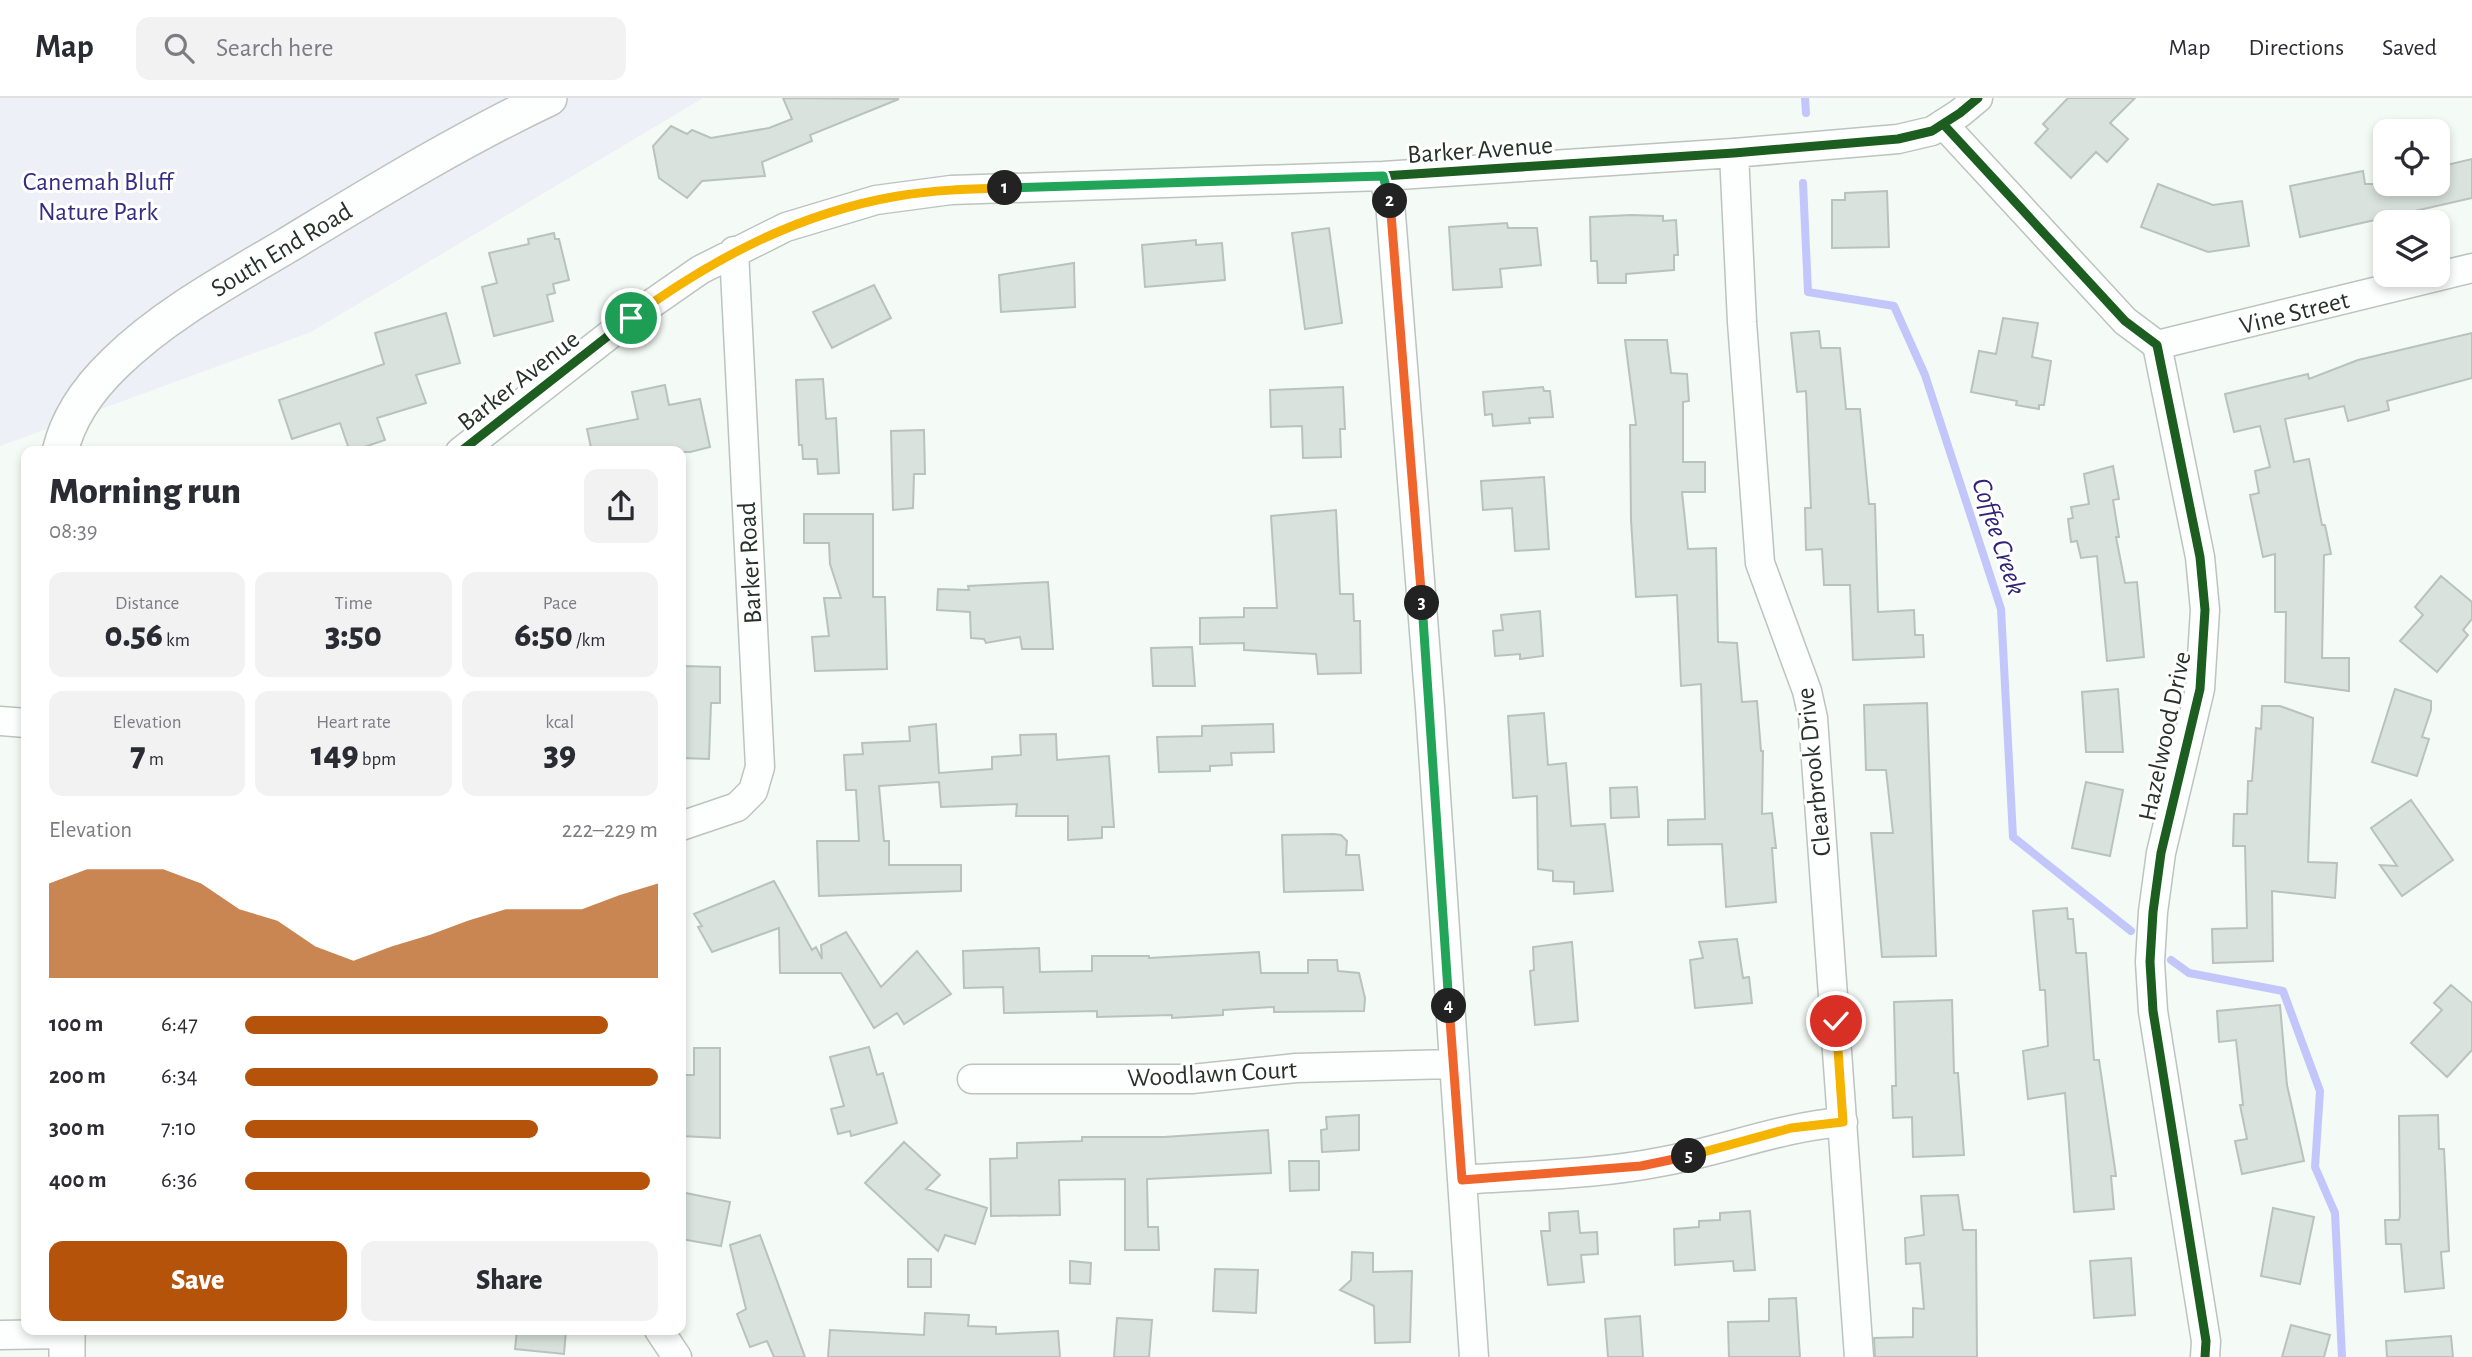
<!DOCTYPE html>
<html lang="en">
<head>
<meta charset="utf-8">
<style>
	:root { --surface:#fff; --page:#f2f2f3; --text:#2b2b33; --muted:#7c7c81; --line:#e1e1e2; --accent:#b45309 }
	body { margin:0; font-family:"Alegreya Sans",sans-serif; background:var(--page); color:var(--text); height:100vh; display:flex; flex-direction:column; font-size:26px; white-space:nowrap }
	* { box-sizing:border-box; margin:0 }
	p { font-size:23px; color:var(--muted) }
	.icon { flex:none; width:38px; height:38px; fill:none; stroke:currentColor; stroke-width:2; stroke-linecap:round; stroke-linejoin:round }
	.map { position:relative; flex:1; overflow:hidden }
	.side { position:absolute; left:21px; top:348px; width:665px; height:889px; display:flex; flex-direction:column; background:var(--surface); border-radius:14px; box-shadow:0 4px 10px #0003 }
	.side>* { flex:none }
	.fabs { position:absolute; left:2373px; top:21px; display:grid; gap:14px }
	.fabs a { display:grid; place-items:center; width:77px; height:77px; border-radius:14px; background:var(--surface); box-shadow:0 4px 10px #0003; font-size:35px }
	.pin { position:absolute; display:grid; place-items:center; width:60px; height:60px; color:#fff; margin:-30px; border:4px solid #fff; border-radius:50%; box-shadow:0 2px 7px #0007 }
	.km { position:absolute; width:35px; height:35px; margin:-18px; border-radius:50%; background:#222; color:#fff; font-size:19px; line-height:35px; text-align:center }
	.round { display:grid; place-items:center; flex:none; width:74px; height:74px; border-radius:14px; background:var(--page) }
	.overview { display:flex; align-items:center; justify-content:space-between; height:119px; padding:0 28px }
	h1 { font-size:38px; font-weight:800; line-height:52px }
	.figures { display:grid; grid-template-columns:repeat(3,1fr); gap:10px; height:119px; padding:7px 28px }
	.figures div { display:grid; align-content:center; border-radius:14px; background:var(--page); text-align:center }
	.figures b { font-size:35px; font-weight:800 }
	.figures small { font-size:19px; font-weight:400 }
	.figures p { font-size:19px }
	.chart { height:196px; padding:14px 28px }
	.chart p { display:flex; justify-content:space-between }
	.chart svg { width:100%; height:126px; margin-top:7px; fill:var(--accent); opacity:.7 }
	.action { display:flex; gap:14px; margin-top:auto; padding:14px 28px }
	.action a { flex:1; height:80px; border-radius:14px; background:var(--accent); color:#fff; font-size:28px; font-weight:800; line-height:80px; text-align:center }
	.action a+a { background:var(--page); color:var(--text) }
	ul { padding:0 28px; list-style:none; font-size:23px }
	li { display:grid; grid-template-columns:112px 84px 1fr; align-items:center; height:52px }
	li i { height:18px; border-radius:9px; background:var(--accent) }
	header { display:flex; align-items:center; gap:42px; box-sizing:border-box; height:98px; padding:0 35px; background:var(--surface); border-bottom:2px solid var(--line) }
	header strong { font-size:33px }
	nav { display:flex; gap:38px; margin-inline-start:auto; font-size:24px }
	.search { width:490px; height:63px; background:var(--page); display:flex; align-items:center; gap:18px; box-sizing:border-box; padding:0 24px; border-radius:14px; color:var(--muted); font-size:26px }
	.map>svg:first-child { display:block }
	.green { fill:#edf0f6 }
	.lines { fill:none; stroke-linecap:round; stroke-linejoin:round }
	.stream { stroke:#c3c6fb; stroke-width:8 }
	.building { fill:#d9e2dc; stroke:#bac2bd; stroke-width:2 }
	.minor-casing { stroke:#bcc4bf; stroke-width:31 }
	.major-casing { stroke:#bcc4bf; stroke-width:38 }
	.minor { stroke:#fdfefe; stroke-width:28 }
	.major { stroke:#fdfefe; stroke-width:35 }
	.cycleway-casing { stroke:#fff; stroke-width:13 }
	.cycleway { stroke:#1b5e20; stroke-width:9 }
	.split-1-casing { stroke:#fff; stroke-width:14 }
	.split-2-casing { stroke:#fff; stroke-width:14 }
	.split-3-casing { stroke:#fff; stroke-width:14 }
	.split-4-casing { stroke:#fff; stroke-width:14 }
	.split-5-casing { stroke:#fff; stroke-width:14 }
	.split-6-casing { stroke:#fff; stroke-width:14 }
	.split-1 { stroke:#f5b400; stroke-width:9 }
	.split-2 { stroke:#22a559; stroke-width:9 }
	.split-3 { stroke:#f0652b; stroke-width:9 }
	.split-4 { stroke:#22a559; stroke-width:9 }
	.split-5 { stroke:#f0652b; stroke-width:9 }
	.split-6 { stroke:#f5b400; stroke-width:9 }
	.labels { text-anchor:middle; stroke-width:6; stroke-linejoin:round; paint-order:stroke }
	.street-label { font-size:26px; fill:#26322b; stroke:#fff }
	.park-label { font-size:26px; fill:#372c83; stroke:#fff }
	.water-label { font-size:28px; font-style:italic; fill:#30237a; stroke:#fff }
</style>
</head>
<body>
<header>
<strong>Map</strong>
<div class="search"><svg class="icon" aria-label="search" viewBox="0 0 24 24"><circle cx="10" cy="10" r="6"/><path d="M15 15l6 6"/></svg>Search here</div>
<nav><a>Map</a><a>Directions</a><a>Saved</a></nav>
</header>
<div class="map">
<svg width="2472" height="1259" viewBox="0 0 2472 1259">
	<rect width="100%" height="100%" fill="#f4faf6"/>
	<path class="green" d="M0 0H703L311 234 0 348Z"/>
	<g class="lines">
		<path class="stream" d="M1805 0 1806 15
			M1803 85 1808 194 1894 208 1925 277 2001 511 2013 739 2131 833
			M2171 862 2189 875 2283 893 2320 993 2315 1069 2335 1115 2342 1259"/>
	</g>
	<path class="building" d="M783 0 899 1 810 37 812 43 762 64 765 78 702 83 687 100 659 80 653 48 671 28 687 36 692 32 711 40 769 30 792 21Z
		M2068 0H2135L2110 25 2128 41 2107 64 2096 54 2071 80 2035 45 2048 31 2043 26Z
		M2472 61V100L2300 139 2290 88 2363 73 2365 86H2438V69Z
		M2158 86 2213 107 2242 103 2249 148 2208 154 2141 129Z
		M1887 93 1889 149 1832 150V102H1845V95Z
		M1631 117 1663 118V123L1676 122 1678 157H1674V172L1626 176V185H1598L1597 163H1591L1590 119Z
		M1507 125 1508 130H1537L1541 167 1500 171 1502 189 1453 192 1449 129Z
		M1329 130 1342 225 1305 231 1292 135Z
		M554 135 555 141H559L569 182 553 186 555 195 547 197 553 223 494 238 482 189 497 185 489 155 529 146 528 141Z
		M1196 142V147L1222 145 1225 182 1145 189 1142 147Z
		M1074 165 1075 209 1001 214 999 177Z
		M874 187 891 220 832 250 813 214Z
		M446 215 460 265 416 277 426 305 377 320 385 342 350 354 340 325 292 341 279 302 384 266 375 235Z
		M2003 220 2038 225 2032 259 2051 263 2044 307H2039V311L2016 307 2017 303 1971 294 1979 253 1996 256Z
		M1819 233 1821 250H1840L1846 311H1860L1869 406H1875L1878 514 1914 512 1915 537H1923L1924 559 1853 562 1850 487H1824L1822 451 1806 452 1805 410H1811L1806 293 1797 294 1791 235Z
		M2472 235V280L2387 303 2389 312 2348 323 2344 308 2285 321 2294 364 2309 361 2322 427H2325L2331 456 2324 457 2322 560H2349V593L2285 584 2286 514H2275V456L2263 459 2250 397 2259 395 2255 373 2270 369 2260 328 2234 334 2225 296 2308 276 2309 281 2358 262Z
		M1625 242H1667L1671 275 1687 276 1689 303 1683 304V364H1705V394H1682L1688 451 1716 450 1718 544 1737 545 1742 604 1757 603 1761 653H1763L1762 716 1772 715 1776 750H1772L1776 804 1726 809 1722 746 1668 747V722L1705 721 1701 586 1681 588 1677 497 1636 499 1631 422 1630 327H1636Z
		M823 281 826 321 836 320 839 375 818 376 817 361H803L802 347H799L796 282Z
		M665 287 669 307 700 301 710 349 690 354H592L587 331 638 321 632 294Z
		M1343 289 1345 331H1340L1341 359 1303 360 1302 328 1271 329 1270 292Z
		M1543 289 1544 293H1550L1553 319 1529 320 1530 325 1493 328 1492 316 1485 317 1483 294Z
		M924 332 925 376H914L913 410 893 412 891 333Z
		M2113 368 2119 401 2113 402 2119 439H2116L2125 485 2137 484 2144 559 2107 563 2097 458 2081 460 2077 443 2071 444 2068 421 2073 420 2071 409 2089 406 2084 376Z
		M1544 379 1549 451 1515 453 1512 410 1483 412 1481 383Z
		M1336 412 1340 496H1353L1354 523H1360L1361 575 1318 576 1316 556 1244 552V545L1200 546V520L1244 519V510H1277L1271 418Z
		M804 416H873V499H885L887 571 815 573 812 539 829 538 824 500H841L830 466 829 445H804Z
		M2441 478 2472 504V521L2463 532 2468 537 2437 574 2400 543 2423 517 2415 509Z
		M1048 484 1053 551H1022L1020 539 986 545 984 541 971 540 970 514 937 512 938 491 969 492 968 488Z
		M1540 513 1543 558 1520 561V556L1495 558 1493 533 1503 532 1501 517Z
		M1192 549 1195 588H1153L1151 550Z
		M681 568 720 569V605H711L709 661 681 660Z
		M2118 591 2123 654H2086L2082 594Z
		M2395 591 2431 603V612L2422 639 2429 641 2417 678 2372 664Z
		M1927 605 1936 858 1882 859 1871 735H1893L1886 672H1866L1864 607Z
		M2262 608H2280L2313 620 2308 764 2337 765 2335 800 2272 793 2273 863 2213 865 2212 831 2247 830 2245 748H2233L2234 716H2247L2248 683H2252L2256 630 2261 631Z
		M1544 615 1548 667 1566 665 1571 728 1605 726 1613 793 1574 796V784L1553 783V773L1538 771 1537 698 1513 700 1508 618Z
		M936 626 939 675 992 671V659L1021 657 1020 637 1056 636 1057 662 1109 658 1114 729H1102V740L1068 742V718H1016L1017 706 941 709 939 684 879 688 884 743H889V767H961V793L819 798 817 743H859L856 692H846L844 657 863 656 862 645 910 643 909 629Z
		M1273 626 1274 654 1231 655 1232 667 1210 668V673L1159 674 1157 639 1202 638V628Z
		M2086 684 2123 692 2110 758 2072 750Z
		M1637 689 1639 719 1611 720 1610 690Z
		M2411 702 2453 762 2402 798 2380 767 2397 768 2371 730Z
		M1334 736 1341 737 1347 743 1346 757H1359L1363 792 1284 794 1282 737Z
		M774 783 812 852 816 849 822 861 821 847 846 834 881 889 917 853 951 896 904 926 897 915 874 930 841 875H780L779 830 712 854 698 829 702 828 694 816Z
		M2067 810 2068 821H2073L2076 855H2086L2094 962H2099L2116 1078H2111L2114 1111 2074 1114 2065 995 2028 1001 2023 953 2048 948 2045 892H2040L2033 813Z
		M1737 841 1743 880 1749 879 1752 905 1695 910 1690 862 1703 860 1699 844Z
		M1572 844 1578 923 1535 927 1530 873 1534 872 1533 849Z
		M1039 850 1040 874 1092 873V858H1149V860L1259 854 1261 875H1308V862H1337L1338 873 1359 875 1365 900 1364 913 1274 914V909L1223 912V917L1172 920V917L1097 919V913L1004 915 1003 889 964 890 963 853Z
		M2451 887 2472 905V952L2447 979 2411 945 2442 912 2434 905Z
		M1952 902 1954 975H1958L1964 1057 1913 1059 1912 1019 1893 1020 1892 988H1896L1894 904Z
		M2280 907 2287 987 2304 1063 2242 1076 2235 1043 2247 1041 2240 1007H2243L2236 942 2219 944 2217 913Z
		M869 949 877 977 883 975 897 1025 851 1038 850 1033 838 1036 831 1011 844 1008 830 959Z
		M694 950H720V1040L681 1038V977H694Z
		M1359 1017V1052L1322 1054 1321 1032 1327 1031 1326 1019Z
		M2438 1017 2439 1051H2444L2449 1153 2441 1154 2444 1190 2405 1194 2401 1146H2386L2385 1122H2399L2400 1118 2399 1018Z
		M1268 1032 1271 1075 1147 1081 1148 1129H1158L1159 1152H1125V1081L1059 1082 1060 1117 991 1118 990 1061 1017 1060V1045L1082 1043V1039H1164Z
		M904 1044 940 1077 926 1091 987 1110 975 1146 945 1137 938 1153 865 1085Z
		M1289 1063H1319V1092L1290 1093Z
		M681 1094 730 1104 721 1148 681 1141Z
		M1958 1097 1963 1132H1976L1977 1259H1875L1874 1240 1913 1239V1210L1924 1211 1920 1165 1906 1166 1905 1140 1924 1137 1921 1098Z
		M2273 1110 2314 1119 2300 1186 2261 1178Z
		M1578 1113 1580 1135 1597 1134 1598 1156 1581 1157 1584 1184 1548 1187 1541 1133H1550L1549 1115Z
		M1750 1113 1755 1172 1734 1173 1733 1163 1675 1167 1674 1131 1699 1129V1123L1720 1122V1115Z
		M760 1137 805 1259H774L767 1243 750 1249 737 1216 746 1211 730 1147Z
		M1352 1154 1373 1155V1174L1412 1173 1410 1244 1375 1245 1374 1208 1340 1192 1351 1182Z
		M2131 1160 2135 1217 2094 1220 2090 1163Z
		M908 1161H931V1189H908Z
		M1070 1163 1091 1165 1090 1186 1070 1185Z
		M1215 1171 1258 1172 1256 1215 1213 1213Z
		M1796 1200 1800 1259H1729L1728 1224 1769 1223V1201Z
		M925 1215 969 1217 968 1228 996 1229V1236L1058 1233 1060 1259H828L830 1232 924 1237Z
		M1640 1218 1643 1259H1608L1605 1221Z
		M1117 1220 1152 1222 1149 1259H1114Z
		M2291 1227 2330 1237 2324 1259H2282Z
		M517 1232H566L564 1256 515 1251Z
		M2451 1238 2453 1259H2387L2386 1243Z"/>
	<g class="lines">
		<defs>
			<path id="minor" d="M1944 27 2125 223 2157 247 2200 459 2205 512 2200 591 2161 755 2153 814 2150 864 2153 913 2206 1243 2205 1259
				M1734 55 1742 224 1760 465 1807 593 1813 620 1859 1259
				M1383 78 1390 104 1430 609 1474 1259
				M2157 247 2472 170
				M460 354 631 220 700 172 786 129 876 102 951 92 1383 78 1734 55 1898 41 1932 33 1960 15 1978 0
				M0 623 26 625
				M681 728 737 709 753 693 760 669 734 153
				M972 981H1192L1296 970 1452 966
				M1462 1082C1527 1077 1595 1077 1660 1064 1722 1053 1780 1029 1843 1024
				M659 1232 677 1259
				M0 1237 67 1236"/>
			<path id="major" d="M60 354C68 319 90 289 115 265 164 217 227 183 286 148 372 96 458 43 549 0
				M67 1232V1259"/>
		</defs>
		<use href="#minor" class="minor-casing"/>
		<use href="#major" class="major-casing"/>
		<use href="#minor" class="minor"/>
		<use href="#major" class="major"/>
		<defs>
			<path id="cycleway" d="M1944 27 2125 223 2157 247 2200 459 2205 512 2200 591 2161 755 2153 814 2150 864 2153 913 2206 1243 2205 1259
				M460 354 631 220 700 172 786 129 876 102 951 92 1383 78 1734 55 1898 41 1932 33 1960 15 1978 0"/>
		</defs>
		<use href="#cycleway" class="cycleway-casing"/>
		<use href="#cycleway" class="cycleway"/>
	</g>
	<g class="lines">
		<defs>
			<path id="split-1" d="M631 220C712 161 798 115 898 98 933 92 969 91 1005 90"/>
			<path id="split-2" d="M1005 90 1383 78 1390 103"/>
			<path id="split-3" d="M1390 103 1422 505"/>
			<path id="split-4" d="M1422 505 1449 908"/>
			<path id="split-5" d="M1449 908 1462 1082 1641 1068 1689 1058"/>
			<path id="split-6" d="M1689 1058 1791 1030 1843 1024 1836 923"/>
		</defs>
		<use href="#split-1" class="split-1-casing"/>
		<use href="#split-2" class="split-2-casing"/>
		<use href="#split-3" class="split-3-casing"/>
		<use href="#split-4" class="split-4-casing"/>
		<use href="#split-5" class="split-5-casing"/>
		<use href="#split-6" class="split-6-casing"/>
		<use href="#split-1" class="split-1"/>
		<use href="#split-2" class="split-2"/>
		<use href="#split-3" class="split-3"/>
		<use href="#split-4" class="split-4"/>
		<use href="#split-5" class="split-5"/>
		<use href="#split-6" class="split-6"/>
	</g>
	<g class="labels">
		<g class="street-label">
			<text transform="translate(1480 51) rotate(-4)" y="9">Barker Avenue</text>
			<text transform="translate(281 151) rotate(-31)" y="9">South End Road</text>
			<text transform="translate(2294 214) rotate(-14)" y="9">Vine Street</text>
			<text transform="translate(518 282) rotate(-38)" y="9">Barker Avenue</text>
			<text transform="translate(749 465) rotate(-93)" y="9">Barker Road</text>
			<text transform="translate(2164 638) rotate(-78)" y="9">Hazelwood Drive</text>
			<text transform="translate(1813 674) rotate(-96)" y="9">Clearbrook Drive</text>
			<text transform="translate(1212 975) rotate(-3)" y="9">Woodlawn Court</text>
		</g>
		<g class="park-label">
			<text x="98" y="92">Canemah Bluff<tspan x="98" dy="30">Nature Park</tspan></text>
		</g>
		<g class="water-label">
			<text transform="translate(2000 438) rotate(72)" y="10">Coffee Creek</text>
		</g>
	</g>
</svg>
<div class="fabs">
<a><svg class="icon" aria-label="locate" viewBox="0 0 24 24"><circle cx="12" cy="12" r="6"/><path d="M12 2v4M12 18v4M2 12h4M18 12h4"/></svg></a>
<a><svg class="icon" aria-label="layers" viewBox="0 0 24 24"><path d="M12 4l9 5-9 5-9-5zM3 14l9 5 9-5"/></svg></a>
</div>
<div class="pin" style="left:631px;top:220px;background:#1e9e55"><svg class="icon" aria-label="arrive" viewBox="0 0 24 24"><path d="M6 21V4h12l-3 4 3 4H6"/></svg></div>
<div class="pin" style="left:1836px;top:923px;background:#d93025"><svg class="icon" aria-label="check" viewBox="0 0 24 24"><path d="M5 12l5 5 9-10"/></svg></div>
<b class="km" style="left:1005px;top:90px">1</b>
<b class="km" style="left:1390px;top:103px">2</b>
<b class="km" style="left:1422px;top:505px">3</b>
<b class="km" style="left:1449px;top:908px">4</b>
<b class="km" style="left:1689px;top:1058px">5</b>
<section class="side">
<div class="overview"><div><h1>Morning run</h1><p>08:39</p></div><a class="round"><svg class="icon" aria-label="share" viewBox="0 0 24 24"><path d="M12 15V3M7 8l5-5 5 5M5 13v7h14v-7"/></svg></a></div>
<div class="figures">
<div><p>Distance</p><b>0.56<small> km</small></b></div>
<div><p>Time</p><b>3:50</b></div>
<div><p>Pace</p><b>6:50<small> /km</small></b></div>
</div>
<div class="figures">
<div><p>Elevation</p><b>7<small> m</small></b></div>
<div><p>Heart rate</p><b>149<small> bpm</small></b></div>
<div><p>kcal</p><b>39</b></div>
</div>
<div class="chart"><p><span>Elevation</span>222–229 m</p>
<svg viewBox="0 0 160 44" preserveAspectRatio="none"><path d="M0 44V11L10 6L20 6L30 6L40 11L50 20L60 24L70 33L80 38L90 33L100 29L110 24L120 20L130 20L140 20L150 15L160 11V44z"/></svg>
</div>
<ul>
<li><b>100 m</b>6:47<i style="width:88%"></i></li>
<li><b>200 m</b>6:34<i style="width:100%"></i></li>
<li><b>300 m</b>7:10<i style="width:71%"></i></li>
<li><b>400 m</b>6:36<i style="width:98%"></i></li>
</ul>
<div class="action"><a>Save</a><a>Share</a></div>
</section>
</div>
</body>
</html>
